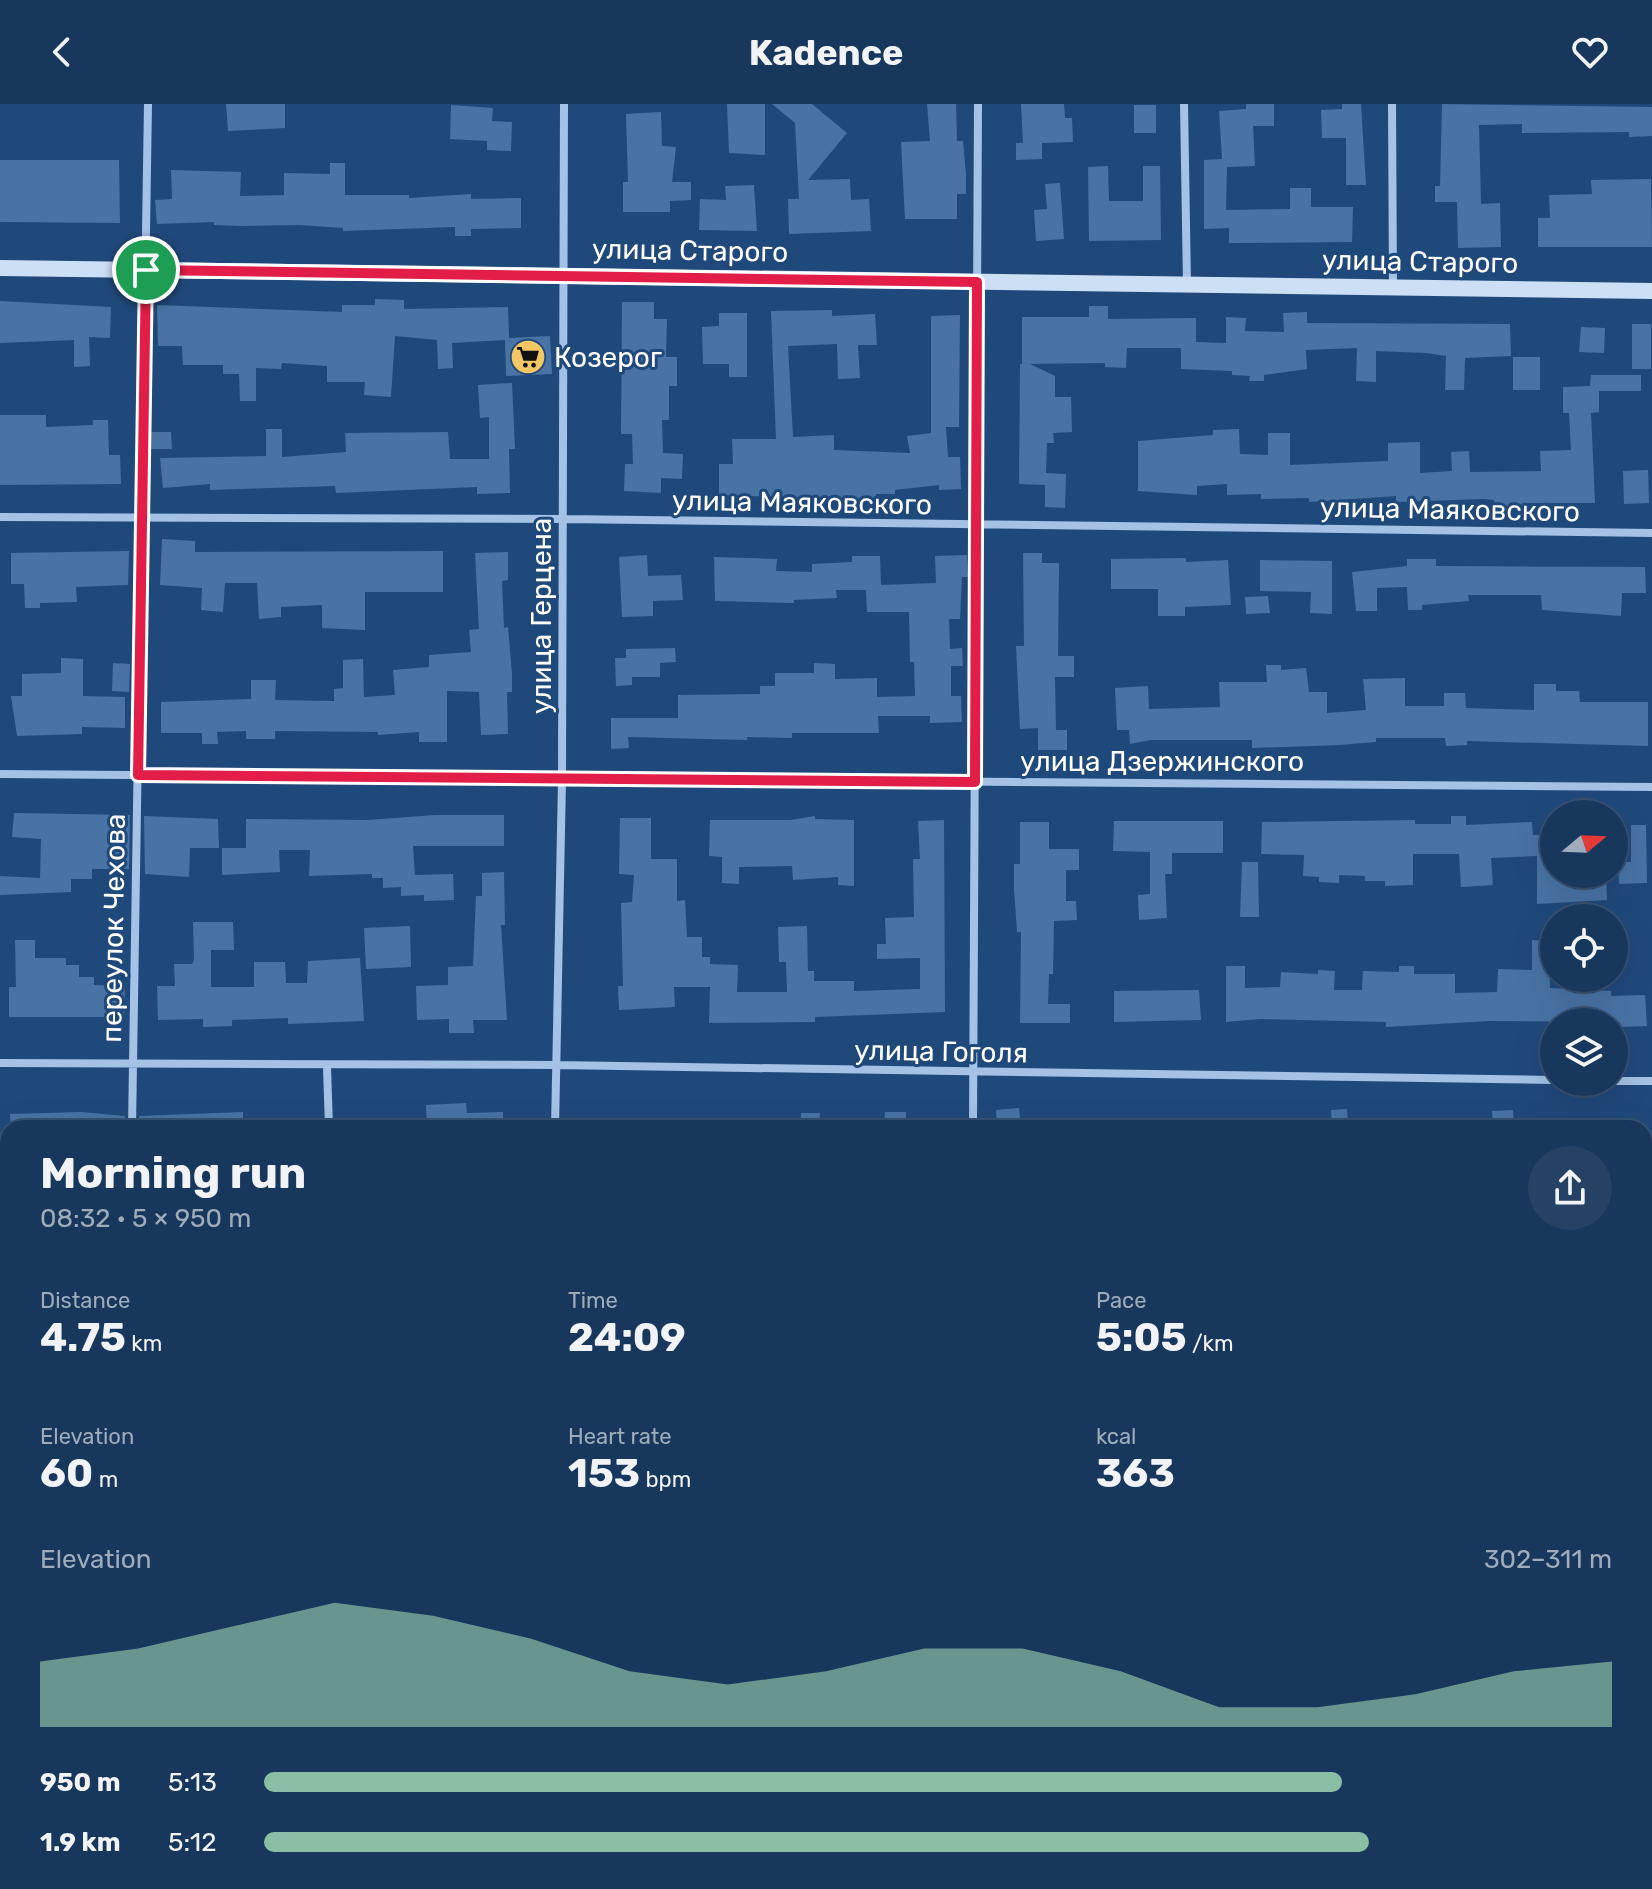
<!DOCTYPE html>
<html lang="en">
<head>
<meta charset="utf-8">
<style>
	:root { --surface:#18375c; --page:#254265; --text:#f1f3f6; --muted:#9facbb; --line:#365172; --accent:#8abfa5 }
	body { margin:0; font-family:Rubik,sans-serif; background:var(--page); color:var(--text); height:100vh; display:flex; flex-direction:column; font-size:30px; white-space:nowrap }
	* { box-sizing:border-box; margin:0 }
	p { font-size:26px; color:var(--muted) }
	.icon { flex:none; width:44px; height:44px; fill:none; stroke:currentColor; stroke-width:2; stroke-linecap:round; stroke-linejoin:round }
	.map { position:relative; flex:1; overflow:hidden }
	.panel { position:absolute; left:0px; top:1016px; width:1652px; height:770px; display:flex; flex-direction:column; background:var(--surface); border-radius:24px 24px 0 0; box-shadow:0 8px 32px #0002,0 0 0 2px var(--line) }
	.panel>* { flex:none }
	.needle { width:52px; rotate:71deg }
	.fabs { position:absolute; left:1540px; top:696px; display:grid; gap:16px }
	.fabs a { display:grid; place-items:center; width:88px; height:88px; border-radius:50%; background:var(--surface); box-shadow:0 8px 32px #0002,0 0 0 2px var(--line); font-size:40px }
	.pin { position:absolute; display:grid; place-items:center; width:68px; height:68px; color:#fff; margin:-34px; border:4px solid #fff; border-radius:50%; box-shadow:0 2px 8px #0007 }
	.round { display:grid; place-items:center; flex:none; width:84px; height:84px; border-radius:42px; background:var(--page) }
	.summary { display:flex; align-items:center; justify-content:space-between; height:136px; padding:0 40px }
	h1 { font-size:44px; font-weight:700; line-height:60px }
	.stats { display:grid; grid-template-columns:repeat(3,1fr); gap:12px; height:136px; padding:8px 40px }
	.stats div { display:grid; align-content:center }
	.stats b { font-size:40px; font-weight:700 }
	.stats small { font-size:22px; font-weight:400 }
	.stats p { font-size:22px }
	.chart { height:224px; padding:16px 40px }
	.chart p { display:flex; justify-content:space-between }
	.chart svg { width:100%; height:144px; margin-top:8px; fill:var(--accent); opacity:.7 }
	ul { padding:0 40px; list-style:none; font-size:26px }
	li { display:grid; grid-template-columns:128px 96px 1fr; align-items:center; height:60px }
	li i { height:20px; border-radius:10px; background:var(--accent) }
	header { display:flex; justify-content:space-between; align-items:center; height:104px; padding:0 40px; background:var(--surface); font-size:36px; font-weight:700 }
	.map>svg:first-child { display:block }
	.building { fill:#4973a5 }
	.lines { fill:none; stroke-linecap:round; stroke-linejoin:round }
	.street { stroke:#a3c2e6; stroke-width:8 }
	.secondary { stroke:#cddff5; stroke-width:16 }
	.route-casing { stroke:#fff; stroke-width:16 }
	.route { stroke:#e11d48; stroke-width:10 }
	.labels { text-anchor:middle; stroke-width:6; stroke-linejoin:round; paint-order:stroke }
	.street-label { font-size:28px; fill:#fff; stroke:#20497b }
	.poi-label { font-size:28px; fill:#fff; stroke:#20497b; text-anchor:start }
</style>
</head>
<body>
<header><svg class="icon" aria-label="back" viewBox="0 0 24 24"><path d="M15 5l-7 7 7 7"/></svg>Kadence<svg class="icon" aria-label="heart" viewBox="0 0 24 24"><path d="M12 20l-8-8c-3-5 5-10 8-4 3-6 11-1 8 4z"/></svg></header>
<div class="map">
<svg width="1652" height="1785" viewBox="0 0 1652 1785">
	<rect width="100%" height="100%" fill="#20497b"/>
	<path class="building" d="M226 0H285V24L228 27Z
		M727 0H765V51L729 49Z
		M772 0H812L847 29 808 76 850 75 851 96 869 95 871 127 789 130 788 95H799L795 19Z
		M927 0H956L957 37H963L966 71V90H957V115H905L901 38 930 37Z
		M1021 0H1064L1065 14H1072L1073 38 1042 39V55L1016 56V39H1023Z
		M1246 0H1274V22H1253L1255 62 1227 63 1226 106 1290 105V84H1311V103H1353L1352 138 1229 139V124L1204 125V56L1222 55 1219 7 1246 5Z
		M1342 0H1361L1366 81H1346V34H1322L1321 6 1342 5Z
		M1442 0 1652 3V32L1629 33V28L1522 29V20L1479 21 1481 100 1500 99 1501 143 1458 144 1457 98H1435V82H1440Z
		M451 1 493 4 492 17 512 18 511 47 487 46V37L450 35Z
		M1134 1H1156V29H1134Z
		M661 8 662 42 676 43 672 78H691V96L670 97V108H623V78H628L626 10Z
		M0 56H119L120 119 0 118Z
		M330 59H345V91H409V94L471 90V95L521 94V124L471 125V132H455V123L343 127V124L299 121 242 122 214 121V118L157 120 155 96 172 95 171 66 241 68 240 92 284 91V69L330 70Z
		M1108 62 1109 97H1143V62H1160L1161 136 1089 137 1088 63Z
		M1651 75 1652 143H1538V114H1550L1549 91 1592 90 1591 76Z
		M1060 79 1064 135 1036 137 1034 106 1047 105 1045 80Z
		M754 81 757 127 699 126 700 95 726 96 725 82Z
		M375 195 404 196V205L508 203 509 234 550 232 552 270 506 272 505 236 452 239 453 264 438 265 437 236 395 232 391 293 364 291 365 278H327V262L282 259 281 265 256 264V297H240L239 270H223V261H183L182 242H158L157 201 342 208V201H375Z
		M0 197 111 203 110 234 89 233 90 262 74 263V236L0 239Z
		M622 198H654V215H667L666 253H677V282H669V316H662L663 349 683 350 682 375 661 374V389L624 387 625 360H633L632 330H621Z
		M1089 202H1108V215L1196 214V238L1226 239V213L1246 214 1245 227 1284 228 1283 209 1307 208V219L1510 220 1511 252 1465 254 1464 286H1445L1446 252 1426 249 1376 247V278L1356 277 1357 244 1306 246 1307 265 1264 271V277H1249L1250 272 1232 271V267L1181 265V244H1127L1126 264 1105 263V259L1022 260V213H1089Z
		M832 206V212L875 210 877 241H858L860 274 838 275 837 240 788 242 793 333 834 331V346L910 349 907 332 931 329V212L960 211 959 323H946L948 353H960L961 385 939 386V381L895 386V390H876V396L719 391V360H733L732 335H776L771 207Z
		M719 209H747V273H729V260H703L702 223 719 222Z
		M1632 220H1651V265H1632Z
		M1581 223 1605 224 1604 249 1579 248Z
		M1513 253H1540V286H1513Z
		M1020 260H1030L1055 272V293H1071L1072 328 1053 329 1054 339H1047L1046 369 1066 370 1065 404 1045 403V381L1019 380Z
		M1591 271H1641V287H1599V308L1591 309 1595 399H1525V404L1494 405V396L1484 395 1396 398V392L1309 398V394L1261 395V390L1227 391V380L1197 382V391L1138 387V337L1213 331V326L1239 325 1240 350 1268 351V329H1290V361L1388 357V339L1420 338V369L1452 367 1451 348 1469 347 1470 368 1541 367 1540 347 1571 346 1569 309H1563V283L1590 282Z
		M512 279 515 345H509L510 389 477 390V383L336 389 335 382 210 386V380L163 384 160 354 266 352V325H282V353L346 348 345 329 448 328 450 355H489V313L480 314 478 281Z
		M0 311H46V323L93 321V316H108L109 351H120L121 380 0 381Z
		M150 328H171L172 345H150Z
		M1648 366 1649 399 1624 400 1623 367Z
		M162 435 195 437V448L443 447V488H365V526L322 524V501L281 503V513L259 515 257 479H225L223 508 201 506 202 484 160 481Z
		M129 447 128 481 76 483 77 498 40 499V504H25L24 480H11V449Z
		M508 448V476L502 477 504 524 508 523 512 570V588H507L508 630 481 631 479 588 447 587V638H419V628L378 631V628L275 627V635H246V627L217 628 218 640H202V629H161V598L251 595V576H276L275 596 334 597V585L343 584V556L363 555 364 593 395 591 393 566 429 563V551L471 548 469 526 479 525 475 449Z
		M1023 449H1042V459H1059L1058 552H1074V573H1055L1056 626H1067V646H1038V624L1020 625 1016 542H1024Z
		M647 451 648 472 681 471 683 496 653 497V512L622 513 619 453Z
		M967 451 968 473H962L960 515H949L950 545 962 544 963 562H951V592H961L962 618 930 619V612H878L879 629H792V634L747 633V636L628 633 629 644 611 645V614H678V591L760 590V582H775V569H814V559L835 560V575L877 574V593L915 592 914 558H910L909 508H867L866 486H836L837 494 794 496V499L715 497 714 453 777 455 776 467 812 468V460L852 458V452H880L881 481 936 479 935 452Z
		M1186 454V458L1228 456 1231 501 1185 503V512H1158V485H1111V455Z
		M1407 455H1436V462L1645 463 1646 489H1622L1621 512 1542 506 1541 491H1468L1469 497 1422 501V506H1408L1407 483 1377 484V507H1356L1352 468 1407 462Z
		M1260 456 1332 457V510L1310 509 1311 488 1260 487Z
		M1268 492 1270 509 1246 510 1245 493Z
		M675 544 676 558 660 559V573H632V581L616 582 615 554H626V545Z
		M61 554 83 555V592L125 593V624L82 623V630L17 632 11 592H22V570L61 569Z
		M113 559 130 560 129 588 112 587Z
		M1266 561H1281V566L1306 564 1309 588H1327V609L1366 606 1363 575 1405 574V602H1444V589H1465L1466 604 1534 606V580H1556V587H1579L1580 598H1648V642L1467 637V641L1446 642 1445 634H1376V638L1339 641 1252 644V636H1151L1130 640 1129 626H1117L1115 584 1148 582 1149 605 1220 603 1219 578H1267Z
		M14 709 130 711 129 765H92V775H71V788L0 791V772L40 774 41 735 12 733Z
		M435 711H504V742H413L415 771 453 770 454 796 424 797V791L401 792V783L383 784V774H372V770L309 772 310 746H279L280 768 222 771V744H246V715L368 716Z
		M144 712 218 715 219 744H190L189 773 145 770Z
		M815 712V715L854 716V782L838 781V773L793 776 792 762 739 763V780L722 779V753L709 752 710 716H790Z
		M1451 712H1466V721L1532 718 1533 731H1554V770H1606L1607 796 1537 800V752L1491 754 1493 781 1461 783 1459 750H1413V781L1385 782V777H1365V772L1339 771V779L1319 778V773L1303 772 1304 751 1261 750 1262 718 1415 716V720H1451Z
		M620 714H651V755H677V797L685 796 687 833H702V853H710V860L738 861 737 888H787L786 858H779L778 823 807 822 808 867H814V877H854V887L920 885V854L877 855V840H886L885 814 914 813 913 755H920L918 717 944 716 945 908 815 913V918L709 919 710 883H674L675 903 619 906 618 882H623L621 799 632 798 634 771 619 770Z
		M1114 717H1223V749H1172V770H1165L1167 814 1139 816 1138 791 1150 790V748L1113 747Z
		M1020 718H1049V745H1079V766H1066V797H1076L1077 816 1054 817 1053 870H1049L1048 900H1070V919H1020L1021 828H1017L1014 785V760H1020Z
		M1631 721H1646L1647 779 1619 780 1618 758H1631Z
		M1242 758H1258L1259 813H1240Z
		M504 768 505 821H501L507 916H473L474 929H449V915L417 916 416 882 448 881V863L473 862 476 792H482V769Z
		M193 818H233L234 846H211V883H254V858H285L286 879H307L308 857 360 854 364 917 288 920V914L232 916V922L203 923V915L158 916 157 882H175L174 860H192L194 856Z
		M410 822 411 863 366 865 364 824Z
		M15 836H35V854H66V861H79V873H94V881L125 882 124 913H9V883H16Z
		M1532 836 1549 837 1550 884 1611 887V892L1645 891 1647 922 1620 923V918L1490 917 1386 923V918L1261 915 1226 918V862H1245V884L1280 883 1281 868 1318 870V866L1335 867 1334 886H1362L1363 867 1399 868V862H1414V870H1455V889L1497 888 1498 865 1532 866Z
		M1199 886 1201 916 1114 918V887Z
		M466 999 467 1009 503 1008V1024H427L426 1001Z
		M1019 1004 1021 1024H997L996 1006Z
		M1347 1005 1348 1024H1332L1331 1006Z
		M1513 1006 1514 1024H1493L1492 1007Z
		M81 1008 125 1012V1024H11L10 1010Z
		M243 1008V1024H139V1012Z
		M885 1008H906V1024H884Z
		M801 1009H820L819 1024H800Z"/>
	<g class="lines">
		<path class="street" d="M1184 0 1187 180
			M1392 0 1393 183
			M0 413 563 415 1652 429
			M0 670 1652 683
			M0 959 556 961 1554 976
			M327 963 329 1024
			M1614 977H1652
			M132 1024 148 0
			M555 1024 562 677 564 0
			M973 1024 978 0
			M1644 1200H1652
			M1644 1302 1652 1296
			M0 1390H8
			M985 1778V1785
			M114 1785V1778
			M305 1785 306 1778
			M542 1785V1778"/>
		<path class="secondary" d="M0 164 1652 187"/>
	</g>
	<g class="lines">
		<defs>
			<path id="route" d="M146 166 977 178 975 678 138 671Z"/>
		</defs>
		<use href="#route" class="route-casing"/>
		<use href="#route" class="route"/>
	</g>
	<defs>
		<symbol id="supermarket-disc" viewBox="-11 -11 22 22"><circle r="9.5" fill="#f3c864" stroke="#20497b"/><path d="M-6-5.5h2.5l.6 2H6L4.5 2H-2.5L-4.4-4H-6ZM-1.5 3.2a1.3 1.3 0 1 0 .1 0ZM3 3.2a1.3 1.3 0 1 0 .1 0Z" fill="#111"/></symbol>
	</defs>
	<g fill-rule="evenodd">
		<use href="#supermarket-disc" x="508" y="233" width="40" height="40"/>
	</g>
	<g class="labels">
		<g class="street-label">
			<text transform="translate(690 146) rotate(1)" y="10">улица Старого</text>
			<text transform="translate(1420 157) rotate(1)" y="10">улица Старого</text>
			<text transform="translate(802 398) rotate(1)" y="10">улица Маяковского</text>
			<text transform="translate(1450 405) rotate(1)" y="10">улица Маяковского</text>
			<text transform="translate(541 512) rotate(-90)" y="10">улица Герцена</text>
			<text x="1162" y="667">улица Дзержинского</text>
			<text transform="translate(113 824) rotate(-89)" y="10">переулок Чехова</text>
			<text transform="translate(941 947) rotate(1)" y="10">улица Гоголя</text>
		</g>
		<g class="poi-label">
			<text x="554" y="263">Козерог</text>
		</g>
	</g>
</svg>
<div class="fabs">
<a><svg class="needle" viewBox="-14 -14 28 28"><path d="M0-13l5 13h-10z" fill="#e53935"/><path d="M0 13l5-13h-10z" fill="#9facbb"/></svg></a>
<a><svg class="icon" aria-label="locate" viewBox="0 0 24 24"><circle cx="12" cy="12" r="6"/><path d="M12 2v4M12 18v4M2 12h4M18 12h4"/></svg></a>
<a><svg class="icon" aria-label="layers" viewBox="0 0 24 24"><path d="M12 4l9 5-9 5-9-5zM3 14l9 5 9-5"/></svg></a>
</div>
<div class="pin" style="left:146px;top:166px;background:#1e9e55"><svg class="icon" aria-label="arrive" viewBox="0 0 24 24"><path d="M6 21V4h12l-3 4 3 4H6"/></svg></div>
<section class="panel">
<div class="summary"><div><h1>Morning run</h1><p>08:32 · 5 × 950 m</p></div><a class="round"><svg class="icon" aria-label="share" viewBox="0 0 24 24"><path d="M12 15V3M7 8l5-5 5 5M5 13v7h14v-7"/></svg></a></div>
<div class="stats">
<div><p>Distance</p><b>4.75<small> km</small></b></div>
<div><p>Time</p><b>24:09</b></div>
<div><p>Pace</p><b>5:05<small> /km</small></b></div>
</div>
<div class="stats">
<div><p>Elevation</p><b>60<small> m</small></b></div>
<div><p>Heart rate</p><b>153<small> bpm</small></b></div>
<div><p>kcal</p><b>363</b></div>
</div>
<div class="chart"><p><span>Elevation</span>302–311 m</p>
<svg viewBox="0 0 160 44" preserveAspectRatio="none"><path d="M0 44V24L10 20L20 13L30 6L40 10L50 17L60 27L70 31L80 27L90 20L100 20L110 27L120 38L130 38L140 34L150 27L160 24V44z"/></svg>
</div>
<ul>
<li><b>950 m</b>5:13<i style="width:80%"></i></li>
<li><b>1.9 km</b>5:12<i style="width:82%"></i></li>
</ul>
</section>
</div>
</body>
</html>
